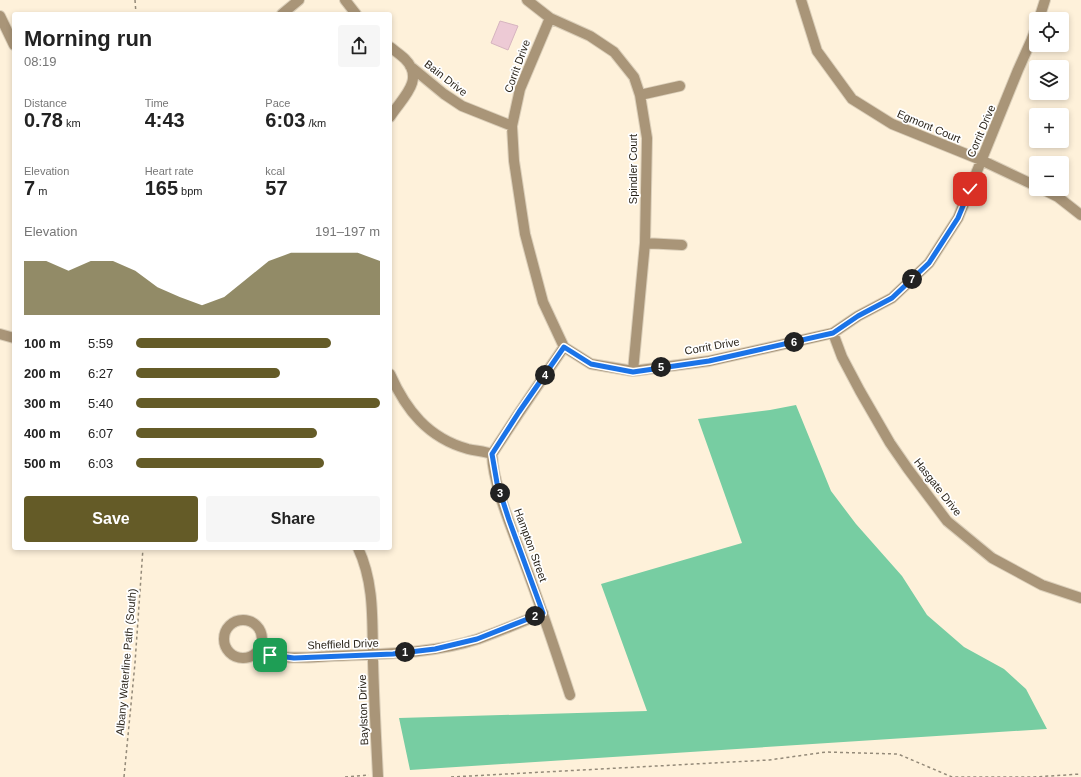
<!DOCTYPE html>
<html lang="en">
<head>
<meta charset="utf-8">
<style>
	:root { --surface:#fff; --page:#f6f6f6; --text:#222; --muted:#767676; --accent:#645b27 }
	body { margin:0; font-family:Arial,sans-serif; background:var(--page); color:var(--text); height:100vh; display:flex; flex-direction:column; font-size:15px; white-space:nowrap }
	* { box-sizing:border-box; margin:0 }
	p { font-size:13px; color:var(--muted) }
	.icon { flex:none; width:22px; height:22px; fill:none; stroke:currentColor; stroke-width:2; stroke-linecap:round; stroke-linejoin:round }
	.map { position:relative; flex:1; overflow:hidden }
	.side { position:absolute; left:12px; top:12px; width:380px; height:538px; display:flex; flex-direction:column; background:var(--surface); border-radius:4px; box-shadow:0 2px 6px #0003 }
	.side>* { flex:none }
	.buttons { position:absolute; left:1029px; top:12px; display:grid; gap:8px }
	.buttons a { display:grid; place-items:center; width:40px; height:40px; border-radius:4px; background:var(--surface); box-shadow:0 2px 6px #0003; font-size:20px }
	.pin { position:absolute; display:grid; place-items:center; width:34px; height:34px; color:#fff; margin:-17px; border-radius:8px; box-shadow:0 2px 6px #0006 }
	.km { position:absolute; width:20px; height:20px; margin:-10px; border-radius:50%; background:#222; color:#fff; font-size:11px; line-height:20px; text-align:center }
	.round { display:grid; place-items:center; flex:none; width:42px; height:42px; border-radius:4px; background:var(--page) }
	.head { display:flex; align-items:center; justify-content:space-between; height:68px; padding:0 12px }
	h1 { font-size:22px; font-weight:700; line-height:30px }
	.metrics { display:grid; grid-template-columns:repeat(3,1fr); gap:6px; height:68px; padding:4px 12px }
	.metrics div { display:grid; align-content:center }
	.metrics b { font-size:20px; font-weight:700 }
	.metrics small { font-size:11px; font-weight:400 }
	.metrics p { font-size:11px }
	.chart { height:112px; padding:8px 12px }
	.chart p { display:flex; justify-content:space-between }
	.chart svg { width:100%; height:72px; margin-top:4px; fill:var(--accent); opacity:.7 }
	.button { display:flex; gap:8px; margin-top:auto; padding:8px 12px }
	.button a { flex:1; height:46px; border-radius:4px; background:var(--accent); color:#fff; font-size:16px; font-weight:700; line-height:46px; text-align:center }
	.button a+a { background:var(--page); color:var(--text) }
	ul { padding:0 12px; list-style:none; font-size:13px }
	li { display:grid; grid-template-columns:64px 48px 1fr; align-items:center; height:30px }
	li i { height:10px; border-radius:5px; background:var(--accent) }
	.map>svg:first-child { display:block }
	.forest { fill:#77cda2 }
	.building { fill:#edcad5; stroke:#d6b4bf }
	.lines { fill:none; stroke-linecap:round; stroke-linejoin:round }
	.minor-casing { stroke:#dbcfba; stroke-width:12 }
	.path { stroke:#948a79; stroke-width:1.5; stroke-dasharray:3 3; stroke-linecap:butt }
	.minor { stroke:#a99578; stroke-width:10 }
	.route-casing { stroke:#fff; stroke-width:8 }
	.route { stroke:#1a73e8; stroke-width:5 }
	.labels { text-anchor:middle; stroke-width:3.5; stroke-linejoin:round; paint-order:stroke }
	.street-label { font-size:11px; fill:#251f15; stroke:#fff }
</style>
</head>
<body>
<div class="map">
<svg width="1081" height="777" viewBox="0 0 1081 777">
	<rect width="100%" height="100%" fill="#fef1da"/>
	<path class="forest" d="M796 405 831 491 856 524 902 576 927 615 964 647 1004 669 1026 689 1047 729 410 770 399 718 647 711 601 584 742 543 698 419 770 410Z"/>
	<path class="building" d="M500 21 518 26 508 50 491 43Z"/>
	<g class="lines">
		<defs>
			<path id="minor" d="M345 0 356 14
				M527 0 550 18 590 36 614 52 634 77 640 95 647 138 645 243 633 371
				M801 0 817 51 852 99 892 124 981 160 1036 186
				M282 14 299 0
				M0 16 14 45
				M550 18 520 89 512 126 514 161 525 234 543 302 564 347 591 364 633 371 709 361 833 333 858 316 892 298 929 263 958 218 1018 70 1031 41 1036 28
				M1039 19 1045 0
				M390 47C395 51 401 55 405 59 426 80 401 99 390 117
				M410 66 444 94 462 106 512 126
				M640 95 680 86
				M1042 189 1058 197 1081 215
				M645 243 682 245
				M833 333 842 357 860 391 890 443 908 469 947 521 992 558 1042 585 1081 598
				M0 334 14 338
				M564 347 519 413 492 454C493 485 512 529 523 559 540 604 555 649 570 695
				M390 374C406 410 428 438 468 449 476 451 484 451 492 454
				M358 548C375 584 372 623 373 661 374 700 376 738 378 777
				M224 639a19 19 0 1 1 38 0a19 19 0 1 1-38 0Z
				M259 651C283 661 309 657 334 656 382 654 432 654 478 639 500 631 522 622 543 613"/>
		</defs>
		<use href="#minor" class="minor-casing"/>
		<path class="path" d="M135 0 136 14
			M124 777 135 663 143 548
			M345 777 369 775
			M451 777 769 760 826 752 898 754 952 777H1034L1081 774"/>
		<use href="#minor" class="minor"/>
	</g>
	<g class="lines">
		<defs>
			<path id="route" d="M270 655 294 658 393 654 435 649 477 639 543 613 509 520 497 483 492 454 519 412 564 347 591 364 633 372 709 361 833 333 858 316 892 298 929 263 958 218 970 189"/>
		</defs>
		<use href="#route" class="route-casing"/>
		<use href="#route" class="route"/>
	</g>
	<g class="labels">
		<g class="street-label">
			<text transform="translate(517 66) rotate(-70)" y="4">Corrit Drive</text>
			<text transform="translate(446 78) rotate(38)" y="4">Bain Drive</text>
			<text transform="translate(929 126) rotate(23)" y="4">Egmont Court</text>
			<text transform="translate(981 131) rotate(-67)" y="4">Corrit Drive</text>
			<text transform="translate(633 169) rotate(-90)" y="4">Spindler Court</text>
			<text transform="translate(712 346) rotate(-10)" y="4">Corrit Drive</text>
			<text transform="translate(938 487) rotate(52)" y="4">Hasgate Drive</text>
			<text transform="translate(531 545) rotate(70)" y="4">Hampton Street</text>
			<text transform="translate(343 644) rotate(-2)" y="4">Sheffield Drive</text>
			<text transform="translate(126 662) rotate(-85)" y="4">Albany Waterline Path (South)</text>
			<text transform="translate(363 710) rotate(-92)" y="4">Baylston Drive</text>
		</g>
	</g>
</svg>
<div class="buttons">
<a><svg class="icon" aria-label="locate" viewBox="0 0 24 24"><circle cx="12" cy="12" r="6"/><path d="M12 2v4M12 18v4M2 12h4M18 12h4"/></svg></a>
<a><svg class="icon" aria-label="layers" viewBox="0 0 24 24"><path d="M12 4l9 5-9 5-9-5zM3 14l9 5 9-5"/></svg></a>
<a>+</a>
<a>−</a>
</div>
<div class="pin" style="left:270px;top:655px;background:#1e9e55"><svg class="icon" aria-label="arrive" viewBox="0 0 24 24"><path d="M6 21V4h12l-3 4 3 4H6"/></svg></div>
<div class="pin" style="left:970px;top:189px;background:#d93025"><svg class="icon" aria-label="check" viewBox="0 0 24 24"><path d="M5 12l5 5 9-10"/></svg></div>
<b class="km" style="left:405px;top:652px">1</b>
<b class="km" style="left:535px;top:616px">2</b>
<b class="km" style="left:500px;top:493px">3</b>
<b class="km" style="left:545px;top:375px">4</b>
<b class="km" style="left:661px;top:367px">5</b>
<b class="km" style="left:794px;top:342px">6</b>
<b class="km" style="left:912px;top:279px">7</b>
<section class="side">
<div class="head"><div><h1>Morning run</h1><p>08:19</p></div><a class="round"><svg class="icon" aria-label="share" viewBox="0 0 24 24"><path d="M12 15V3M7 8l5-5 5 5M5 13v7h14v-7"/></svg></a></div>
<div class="metrics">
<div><p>Distance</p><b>0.78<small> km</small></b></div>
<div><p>Time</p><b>4:43</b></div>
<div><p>Pace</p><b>6:03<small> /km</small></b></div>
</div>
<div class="metrics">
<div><p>Elevation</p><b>7<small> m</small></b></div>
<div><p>Heart rate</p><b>165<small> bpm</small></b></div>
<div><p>kcal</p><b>57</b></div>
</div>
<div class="chart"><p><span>Elevation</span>191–197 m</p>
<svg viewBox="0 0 160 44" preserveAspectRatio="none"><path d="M0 44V11L10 11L20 17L30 11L40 11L50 17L60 27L70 33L80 38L90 33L100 22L110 11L120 6L130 6L140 6L150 6L160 11V44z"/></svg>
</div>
<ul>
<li><b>100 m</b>5:59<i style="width:80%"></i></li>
<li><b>200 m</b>6:27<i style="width:59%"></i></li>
<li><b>300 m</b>5:40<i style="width:100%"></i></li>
<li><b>400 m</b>6:07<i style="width:74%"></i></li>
<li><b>500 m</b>6:03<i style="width:77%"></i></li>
</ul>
<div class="button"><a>Save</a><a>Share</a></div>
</section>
</div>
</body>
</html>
